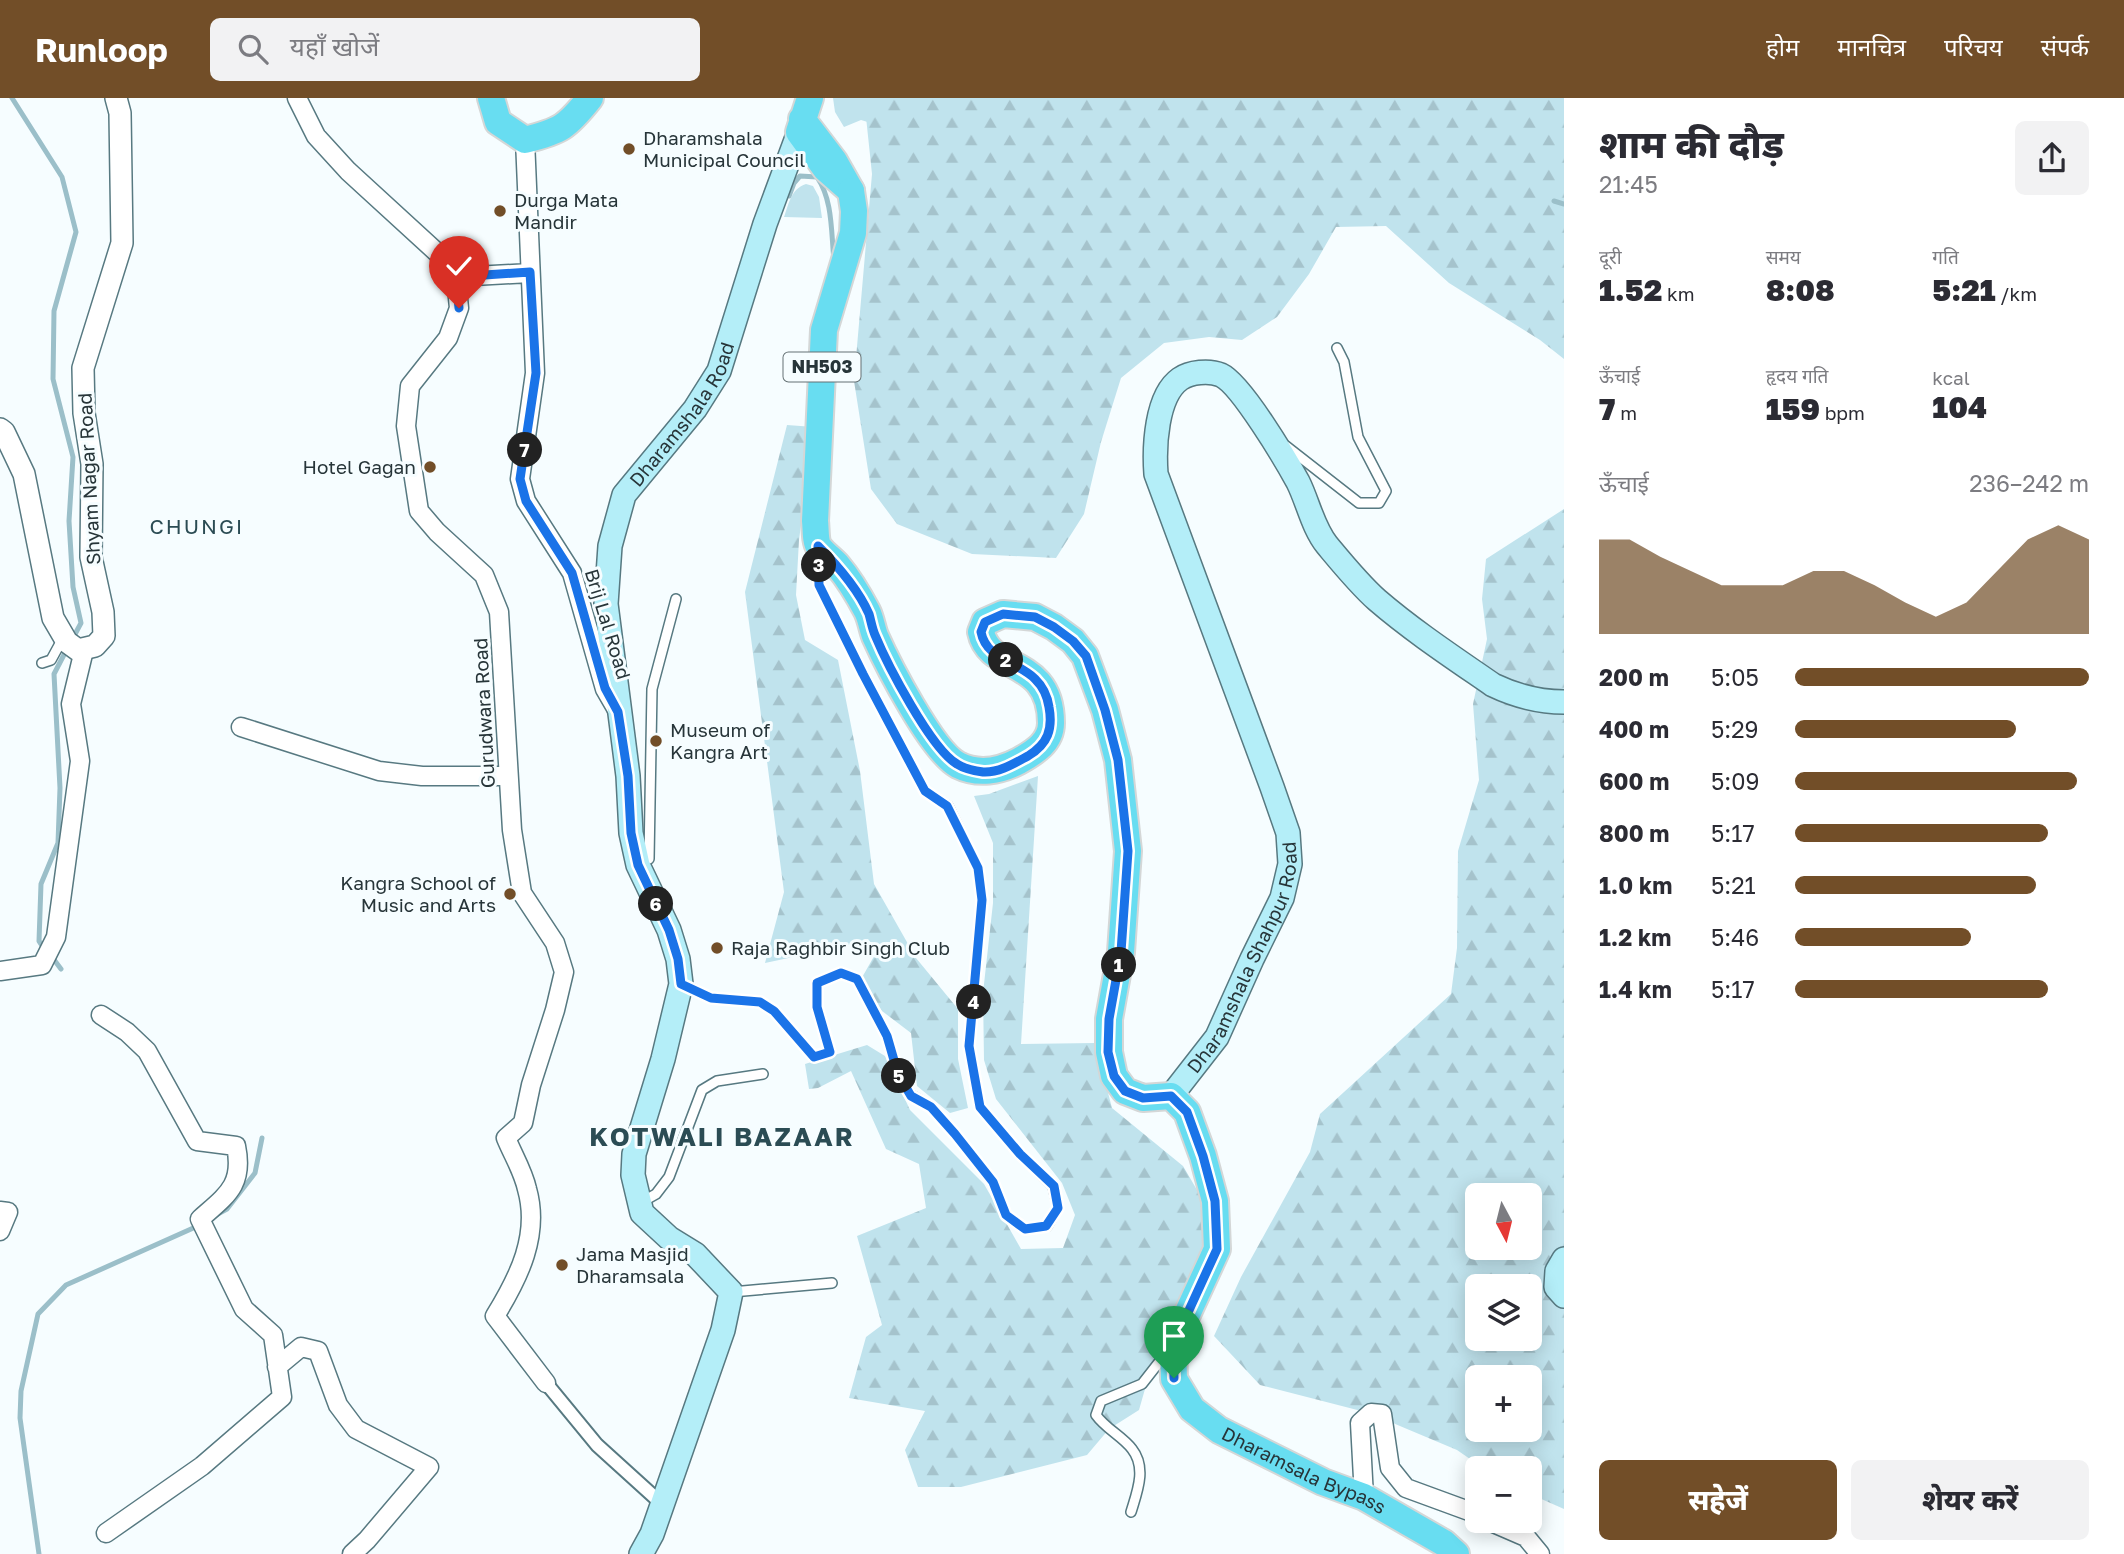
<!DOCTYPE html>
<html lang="hi">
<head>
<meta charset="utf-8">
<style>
	:root { --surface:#fff; --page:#f2f2f3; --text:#2b2b33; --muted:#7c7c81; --accent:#724e28 }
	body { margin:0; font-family:"Golos Text","Noto Sans Devanagari",sans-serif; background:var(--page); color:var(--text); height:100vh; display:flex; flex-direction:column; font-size:26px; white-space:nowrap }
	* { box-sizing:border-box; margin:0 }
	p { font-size:23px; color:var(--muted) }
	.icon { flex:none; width:38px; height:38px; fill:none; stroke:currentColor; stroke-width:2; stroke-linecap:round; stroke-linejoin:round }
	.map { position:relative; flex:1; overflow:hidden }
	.panel { display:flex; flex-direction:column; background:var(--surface); width:560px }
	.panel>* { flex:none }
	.needle { width:46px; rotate:173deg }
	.tools { position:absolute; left:1465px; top:1085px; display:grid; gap:14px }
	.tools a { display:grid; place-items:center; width:77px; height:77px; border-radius:10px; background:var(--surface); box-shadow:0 4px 18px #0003; font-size:35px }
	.pin { position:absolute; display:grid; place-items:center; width:60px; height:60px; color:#fff; margin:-72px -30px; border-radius:50% 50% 50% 0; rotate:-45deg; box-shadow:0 0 7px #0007 }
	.pin .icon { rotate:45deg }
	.km { position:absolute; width:35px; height:35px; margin:-18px; border-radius:50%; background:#222; color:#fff; font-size:19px; line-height:35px; text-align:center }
	.round { display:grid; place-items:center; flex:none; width:74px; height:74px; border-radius:10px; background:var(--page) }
	.summary { display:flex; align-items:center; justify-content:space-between; height:119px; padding:0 35px }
	h1 { font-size:38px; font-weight:800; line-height:52px }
	.stats { display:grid; grid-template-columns:repeat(3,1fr); gap:10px; height:119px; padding:7px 35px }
	.stats div { display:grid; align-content:center }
	.stats b { font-size:30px; font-weight:800 }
	.stats small { font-size:19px; font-weight:400 }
	.stats p { font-size:19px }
	.chart { height:196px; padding:14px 35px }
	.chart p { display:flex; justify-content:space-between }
	.chart svg { width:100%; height:126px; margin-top:7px; fill:var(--accent); opacity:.7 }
	.button { display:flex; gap:14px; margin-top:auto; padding:14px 35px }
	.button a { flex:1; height:80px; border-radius:10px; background:var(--accent); color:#fff; font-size:28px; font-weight:800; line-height:80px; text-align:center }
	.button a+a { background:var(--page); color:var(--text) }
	ul { padding:0 35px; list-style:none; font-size:23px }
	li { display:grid; grid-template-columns:112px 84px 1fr; align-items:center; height:52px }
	li i { height:18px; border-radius:9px; background:var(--accent) }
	header { display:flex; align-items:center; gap:42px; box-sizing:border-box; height:98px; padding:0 35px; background:var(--accent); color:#fff }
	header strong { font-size:33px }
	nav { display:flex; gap:38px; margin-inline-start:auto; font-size:24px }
	.search { width:490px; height:63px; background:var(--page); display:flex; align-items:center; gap:18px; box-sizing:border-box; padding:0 24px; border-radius:10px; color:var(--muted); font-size:26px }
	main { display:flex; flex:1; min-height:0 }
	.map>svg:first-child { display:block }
	.green { fill:#c0e3ed }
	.forest { fill:url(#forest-firs); fill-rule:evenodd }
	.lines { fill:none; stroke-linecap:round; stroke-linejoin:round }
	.stream { stroke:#9bbfc9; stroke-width:5 }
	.service-casing { stroke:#577981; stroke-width:12 }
	.pedestrian-casing { stroke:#577981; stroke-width:16 }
	.minor-casing { stroke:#577981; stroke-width:21 }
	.tertiary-casing { stroke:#577981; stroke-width:24 }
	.secondary-casing { stroke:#577981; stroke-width:26 }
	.primary-casing { stroke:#d4d7d7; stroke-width:30 }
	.service { stroke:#fff; stroke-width:9 }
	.pedestrian { stroke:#fff; stroke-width:12 }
	.minor { stroke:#fff; stroke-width:18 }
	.tertiary { stroke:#fff; stroke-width:21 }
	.secondary { stroke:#b4eef8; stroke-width:23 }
	.primary { stroke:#68ddf1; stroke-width:26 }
	.route-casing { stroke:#fff; stroke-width:14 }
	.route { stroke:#1a73e8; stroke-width:9 }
	.poi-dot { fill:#724e28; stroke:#f6fdff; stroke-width:2.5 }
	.labels { text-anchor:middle; stroke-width:6; stroke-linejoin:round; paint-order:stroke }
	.shield { fill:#f6fdff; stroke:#657174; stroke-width:2 }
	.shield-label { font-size:18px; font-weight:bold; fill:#273539 }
	.poi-label { font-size:19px; fill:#273539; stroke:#f6fdff; text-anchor:start }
	.street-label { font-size:19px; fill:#273539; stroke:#f6fdff }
	.neighbourhood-label { font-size:21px; letter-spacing:2px; fill:#2b4c54; stroke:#f6fdff }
	.district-label { font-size:26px; font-weight:bold; letter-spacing:2px; fill:#2b4c54; stroke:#f6fdff }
</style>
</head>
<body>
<header>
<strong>Runloop</strong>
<div class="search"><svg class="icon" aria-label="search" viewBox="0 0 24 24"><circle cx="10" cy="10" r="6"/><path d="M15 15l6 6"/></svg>यहाँ खोजें</div>
<nav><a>होम</a><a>मानचित्र</a><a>परिचय</a><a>संपर्क</a></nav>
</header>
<main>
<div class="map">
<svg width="1564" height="1456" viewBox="0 0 1564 1456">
	<defs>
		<pattern id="forest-firs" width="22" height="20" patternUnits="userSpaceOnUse" patternTransform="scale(1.75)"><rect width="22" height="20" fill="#c0e3ed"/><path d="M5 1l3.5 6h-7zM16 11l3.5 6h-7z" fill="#a5c3cc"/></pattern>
	</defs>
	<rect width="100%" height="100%" fill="#f6fdff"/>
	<path class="green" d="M833 0H891L884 29 861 22 844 29 835 14Z
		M806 86 813 88 819 99 822 120 784 119C789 105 791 91 806 86Z"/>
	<path class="forest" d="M864 0H1564V261L1540 242 1449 185 1386 128 1336 129 1309 176 1277 219 1242 242 1209 239 1164 245 1121 280 1101 344 1084 416 1056 460 972 456 897 426 871 391 854 283 872 76Z
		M787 327 814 329 799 442 796 497 805 542 838 562 860 673 874 786 916 860 958 911V961L968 1010 950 1015 917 988 911 935 882 913 860 883 877 853 868 841 845 848 765 865 784 794 745 494Z
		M1564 411V1411L1530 1396V1370H1483L1457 1352 1369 1315 1260 1287 1214 1238 1241 1179 1310 1054 1320 1016 1451 896 1457 850 1458 753 1479 682 1473 606 1487 541 1482 501 1486 461ZM1477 1097H1530V1150H1477ZM1477 1188H1530V1241H1477ZM1477 1279H1530V1332H1477Z
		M1038 678 1021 946 1095 945 1112 1010 1183 1068 1214 1121 1210 1174 1151 1270 1139 1312 1109 1331 1087 1357 961 1389H918L905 1352 925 1313 849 1300 866 1239 882 1227 857 1138 926 1110 919 1066 886 1051 851 973 818 990 809 991 805 966 867 947 885 958 910 1012 984 1086 1021 1151 1063 1150 1075 1117 1062 1085 996 1001 984 962 983 895 993 805V745L974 698 989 696Z"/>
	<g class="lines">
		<path class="stream" d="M12 0 62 79 76 134 54 213 53 281 73 359 69 423 73 489 81 525 73 540
			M789 98 794 85 800 78 817 79C833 102 831 135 834 162
			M1554 103 1564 106
			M45 852 39 843 41 786 58 745 60 690 54 576 68 549
			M52 859 61 871
			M214 1118 227 1111 255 1075 262 1040
			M39 1456 20 1320 21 1293 38 1216 66 1187 200 1127"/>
		<defs>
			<path id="service" d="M1286 348 1359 405H1379L1386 393 1358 339 1344 264 1337 250
				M42 565 51 562 63 540
				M649 761 652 591 676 501
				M683 886 711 900 760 904 774 913 814 959 830 954 817 909V885L841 875 857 881 887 938 898 976 911 997 931 1009 955 1036 993 1084 1006 1117 1025 1131 1047 1128 1058 1110 1053 1088 1020 1056 980 1009 969 948 982 802 978 770 948 708 925 693 863 576 819 487 818 459
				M640 1105 656 1096 669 1079 702 992 717 983 763 976
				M732 1194 832 1185
				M1131 1414C1137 1394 1147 1370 1132 1351 1122 1338 1106 1331 1096 1317L1101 1303 1142 1286 1167 1254"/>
			<path id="pedestrian" d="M546 1285 597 1347 661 1405"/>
			<path id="minor" d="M297 0 316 38 348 73 455 171 459 210 448 240 410 288 406 328 419 413 437 434 484 477 499 514 512 732 522 795 555 845 564 874 555 912 531 987 523 1025 506 1040C513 1057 523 1073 527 1091 540 1137 519 1179 495 1218L546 1285
				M525 42 535 275 520 381 526 403 572 475 605 591 616 610
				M456 179 530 175
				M241 629 379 673 422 678H508
				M0 873 42 867 56 839 80 663 71 606 84 552
				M101 917 127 934 147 953 197 1043 236 1048C244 1087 227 1097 200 1121L244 1211 273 1237 282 1299 202 1368 106 1435
				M0 1113 8 1114 0 1133
				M277 1269 301 1249 318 1253 338 1307 356 1331 429 1369 367 1442 352 1456
				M1364 1399 1360 1325 1371 1315 1382 1316 1390 1370 1406 1390 1477 1416
				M1489 1423 1526 1439 1540 1456"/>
			<path id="tertiary" d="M0 331 4 334 24 376 53 520 67 544 78 552 95 548 104 538 103 514 91 459 92 366 84 315 83 270 122 145 120 15 116 0"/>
			<g id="secondary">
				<path id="s1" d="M1171 998 1217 939 1252 861 1282 800 1290 766 1288 735 1272 689 1156 376C1154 349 1156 298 1180 281 1190 274 1209 272 1221 277 1241 286 1286 362 1298 384 1308 404 1313 430 1327 447 1342 465 1359 486 1377 502 1413 533 1454 560 1493 587 1516 598 1539 604 1564 604"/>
				<path d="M1564 1161 1557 1173 1556 1189 1564 1198"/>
				<path id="s2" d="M641 1456 652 1436 723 1232 731 1194 695 1156 669 1140 642 1115 633 1077 634 1056 663 961 681 886 678 861 669 832 638 767 631 735 628 678 606 506 610 448 624 397 695 311 719 273 765 126 799 34"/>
			</g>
			<g id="primary">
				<path d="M491 0 498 24 525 42C561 33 567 29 590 0"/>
				<path d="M802 21 834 63 851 93 826 71 799 34 810 0"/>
				<path id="s3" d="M851 93 854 113 853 135 824 232 815 423C816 431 815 443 819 449 824 456 833 462 838 468 849 481 859 498 867 513 871 521 872 530 875 538 888 567 932 653 958 667 978 677 1000 673 1019 663 1035 654 1051 644 1051 625 1051 558 989 575 981 534L985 524 1003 516 1035 519 1054 529 1073 543 1085 558 1105 612 1118 662 1128 753 1121 854 1109 921V954L1114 978 1125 993 1143 1000 1171 998 1187 1014 1203 1058 1215 1103 1217 1151 1173 1247 1174 1281 1192 1311 1219 1332 1323 1384 1364 1399 1444 1445 1456 1456"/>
			</g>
		</defs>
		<use href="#service" class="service-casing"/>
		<use href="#pedestrian" class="pedestrian-casing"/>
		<use href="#minor" class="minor-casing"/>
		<use href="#tertiary" class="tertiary-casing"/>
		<use href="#secondary" class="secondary-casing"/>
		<use href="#primary" class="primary-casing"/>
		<use href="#service" class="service"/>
		<use href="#pedestrian" class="pedestrian"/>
		<use href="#minor" class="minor"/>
		<use href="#tertiary" class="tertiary"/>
		<use href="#secondary" class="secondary"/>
		<use href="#primary" class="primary"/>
	</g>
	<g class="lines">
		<defs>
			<path id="route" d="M459 210 456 179 530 174 536 275 520 381 526 403 572 475 605 590 618 614 628 678 631 735 638 767 669 832 678 861 681 886 711 900 760 904 774 913 814 959 830 954 817 909V885L841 875 857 881 887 938 898 976 911 998 931 1009 955 1036 993 1084 1006 1117 1025 1131 1046 1128 1058 1110 1054 1088 1020 1056 980 1009 969 948 982 802 978 770 947 708 925 693 863 576 819 487 818 448C837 467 858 491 869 516 871 523 872 530 875 537 887 566 931 651 957 666 963 670 976 673 983 674 999 675 1015 665 1028 658 1048 646 1053 631 1049 609 1042 561 988 571 981 534L985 524 1003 516 1035 519 1054 529 1073 543 1086 558 1105 612 1118 662 1128 753 1121 854 1109 921 1108 954 1114 978 1125 993 1143 1000 1171 998 1187 1014 1203 1058 1215 1103 1217 1151 1173 1247 1174 1280"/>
		</defs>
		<use href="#route" class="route-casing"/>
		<use href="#route" class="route"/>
	</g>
	<g class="poi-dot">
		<circle cx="629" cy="51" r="7"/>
		<circle cx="500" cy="113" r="7"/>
		<circle cx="430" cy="369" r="7"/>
		<circle cx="656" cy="643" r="7"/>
		<circle cx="510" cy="796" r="7"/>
		<circle cx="717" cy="850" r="7"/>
		<circle cx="562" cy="1167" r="7"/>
	</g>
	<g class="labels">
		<rect class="shield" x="783.5" y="254.5" width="77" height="29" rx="5"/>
		<g class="shield-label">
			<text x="822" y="275">NH503</text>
		</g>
		<g class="poi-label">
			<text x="643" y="47">Dharamshala<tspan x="643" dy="22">Municipal Council</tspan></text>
			<text x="514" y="109">Durga Mata<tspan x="514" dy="22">Mandir</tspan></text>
			<text x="416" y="376" text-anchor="end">Hotel Gagan</text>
			<text x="670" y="639">Museum of<tspan x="670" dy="22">Kangra Art</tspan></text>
			<text x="496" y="792" text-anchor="end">Kangra School of<tspan x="496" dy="22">Music and Arts</tspan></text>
			<text x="731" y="857">Raja Raghbir Singh Club</text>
			<text x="576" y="1163">Jama Masjid<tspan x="576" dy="22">Dharamsala</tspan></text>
		</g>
		<g class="street-label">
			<text dy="7" stroke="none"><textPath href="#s2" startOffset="1236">Dharamshala Road</textPath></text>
			<text transform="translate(89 381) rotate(-93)" y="7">Shyam Nagar Road</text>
			<text transform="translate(608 526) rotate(73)" y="7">Brij Lal Road</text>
			<text transform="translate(484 615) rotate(-93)" y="7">Gurudwara Road</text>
			<text dy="7" stroke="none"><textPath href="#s1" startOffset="159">Dharamshala Shahpur Road</textPath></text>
			<text dy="7" stroke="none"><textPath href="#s3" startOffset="1948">Dharamsala Bypass</textPath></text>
		</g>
		<g class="neighbourhood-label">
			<text x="197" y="436">CHUNGI</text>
		</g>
		<g class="district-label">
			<text x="722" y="1048">KOTWALI BAZAAR</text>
		</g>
	</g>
</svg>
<div class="tools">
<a><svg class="needle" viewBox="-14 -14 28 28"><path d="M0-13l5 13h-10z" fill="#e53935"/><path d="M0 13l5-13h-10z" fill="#7c7c81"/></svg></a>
<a><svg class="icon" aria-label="layers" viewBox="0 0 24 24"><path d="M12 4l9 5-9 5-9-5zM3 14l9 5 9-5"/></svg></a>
<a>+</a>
<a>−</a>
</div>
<div class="pin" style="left:1174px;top:1280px;background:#1e9e55"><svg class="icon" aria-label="arrive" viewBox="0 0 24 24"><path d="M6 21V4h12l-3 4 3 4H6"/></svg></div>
<div class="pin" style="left:459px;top:210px;background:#d93025"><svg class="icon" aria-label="check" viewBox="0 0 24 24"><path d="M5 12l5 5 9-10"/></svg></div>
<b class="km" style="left:1119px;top:867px">1</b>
<b class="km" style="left:1006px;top:562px">2</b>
<b class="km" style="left:819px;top:467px">3</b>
<b class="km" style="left:974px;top:904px">4</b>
<b class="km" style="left:899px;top:978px">5</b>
<b class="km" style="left:656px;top:806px">6</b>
<b class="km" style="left:525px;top:352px">7</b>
</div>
<section class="panel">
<div class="summary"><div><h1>शाम की दौड़</h1><p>21:45</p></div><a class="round"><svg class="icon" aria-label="share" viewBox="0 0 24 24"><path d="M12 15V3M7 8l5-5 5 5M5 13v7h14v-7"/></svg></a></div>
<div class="stats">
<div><p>दूरी</p><b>1.52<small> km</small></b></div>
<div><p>समय</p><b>8:08</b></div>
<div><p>गति</p><b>5:21<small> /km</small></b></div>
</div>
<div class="stats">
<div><p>ऊँचाई</p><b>7<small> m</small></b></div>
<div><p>हृदय गति</p><b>159<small> bpm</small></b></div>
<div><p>kcal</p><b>104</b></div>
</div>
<div class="chart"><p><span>ऊँचाई</span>236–242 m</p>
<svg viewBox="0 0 160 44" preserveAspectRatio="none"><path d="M0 44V11L10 11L20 17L30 22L40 27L50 27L60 27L70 22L80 22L90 27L100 33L110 38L120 33L130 22L140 11L150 6L160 11V44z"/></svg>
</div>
<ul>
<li><b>200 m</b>5:05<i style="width:100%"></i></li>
<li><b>400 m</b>5:29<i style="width:75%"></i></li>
<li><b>600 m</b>5:09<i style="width:96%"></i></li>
<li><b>800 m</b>5:17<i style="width:86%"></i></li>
<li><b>1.0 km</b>5:21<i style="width:82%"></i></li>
<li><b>1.2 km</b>5:46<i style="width:60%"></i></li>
<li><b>1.4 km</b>5:17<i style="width:86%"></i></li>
</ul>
<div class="button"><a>सहेजें</a><a>शेयर करें</a></div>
</section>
</main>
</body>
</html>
